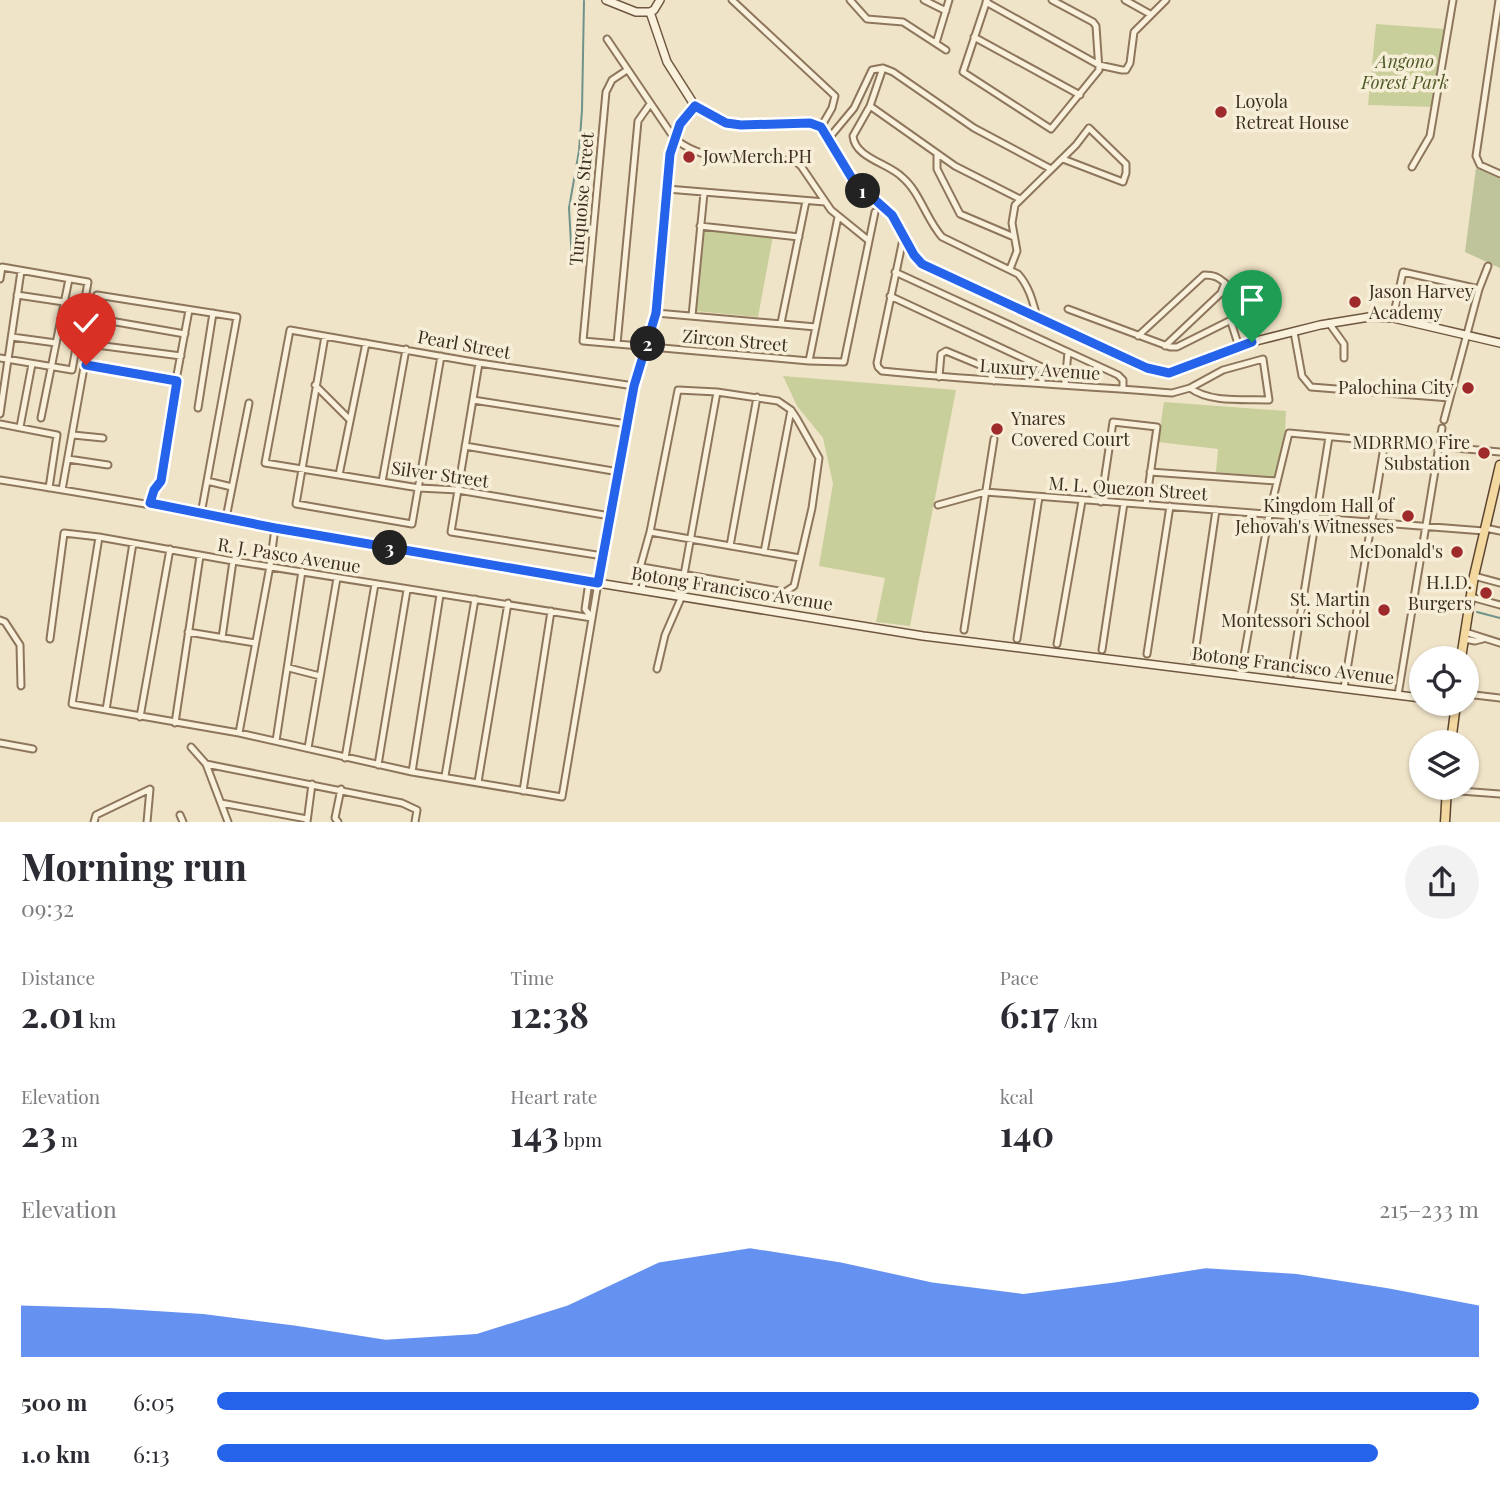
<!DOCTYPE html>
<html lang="en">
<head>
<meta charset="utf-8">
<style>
	:root { --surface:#fff; --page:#f2f2f3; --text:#2b2b33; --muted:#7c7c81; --accent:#2563eb }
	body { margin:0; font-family:"Playfair Display",serif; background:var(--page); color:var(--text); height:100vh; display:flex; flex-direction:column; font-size:26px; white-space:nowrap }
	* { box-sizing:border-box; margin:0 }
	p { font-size:23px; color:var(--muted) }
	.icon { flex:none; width:38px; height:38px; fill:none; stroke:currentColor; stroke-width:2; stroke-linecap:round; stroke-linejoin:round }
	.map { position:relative; height:822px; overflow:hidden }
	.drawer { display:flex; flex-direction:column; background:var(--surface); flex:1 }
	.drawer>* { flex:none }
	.buttons { position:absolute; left:1409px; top:646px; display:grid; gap:14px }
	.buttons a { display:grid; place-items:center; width:70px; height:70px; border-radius:50%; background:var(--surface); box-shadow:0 2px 5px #0004; font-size:35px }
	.pin { position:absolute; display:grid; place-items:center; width:60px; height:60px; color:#fff; margin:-72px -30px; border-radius:50% 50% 50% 0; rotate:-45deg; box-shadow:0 0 7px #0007 }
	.pin .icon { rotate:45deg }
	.km { position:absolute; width:35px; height:35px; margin:-18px; border-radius:50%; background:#222; color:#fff; font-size:19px; line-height:35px; text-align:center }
	.round { display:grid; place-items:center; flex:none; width:74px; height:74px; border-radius:37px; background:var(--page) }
	.headline { display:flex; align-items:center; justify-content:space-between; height:119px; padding:0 21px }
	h1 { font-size:38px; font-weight:700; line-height:52px }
	.metrics { display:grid; grid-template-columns:repeat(3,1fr); gap:10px; height:119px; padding:7px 21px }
	.metrics div { display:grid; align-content:center }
	.metrics b { font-size:35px; font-weight:700 }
	.metrics small { font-size:19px; font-weight:400 }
	.metrics p { font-size:19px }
	.chart { height:196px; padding:14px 21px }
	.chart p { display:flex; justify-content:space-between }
	.chart svg { width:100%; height:126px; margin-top:7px; fill:var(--accent); opacity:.7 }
	ul { padding:0 21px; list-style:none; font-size:23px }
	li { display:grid; grid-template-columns:112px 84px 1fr; align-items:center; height:52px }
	li i { height:18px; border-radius:9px; background:var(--accent) }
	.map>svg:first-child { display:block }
	.green { fill:#c9cf9b }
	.cemetery { fill:#bfc49a }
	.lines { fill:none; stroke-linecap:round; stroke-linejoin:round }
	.stream { stroke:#6f938a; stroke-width:2 }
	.street-casing { stroke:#8d765c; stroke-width:9 }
	.secondary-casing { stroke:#6f573f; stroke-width:10 }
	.primary-casing { stroke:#5b4430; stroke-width:11 }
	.street { stroke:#faf1dc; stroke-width:5 }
	.secondary { stroke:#faf1dc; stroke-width:7 }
	.primary { stroke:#f3d9a0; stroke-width:8 }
	.route-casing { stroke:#fff; stroke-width:14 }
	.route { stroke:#2563eb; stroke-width:9 }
	.poi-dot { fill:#9e2a2b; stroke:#f7eed8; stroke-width:2.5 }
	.labels { text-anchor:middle; stroke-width:7; stroke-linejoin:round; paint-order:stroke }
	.park-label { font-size:18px; font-style:italic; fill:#4d5a26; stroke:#f7eed8 }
	.poi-label { font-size:18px; fill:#3d2e20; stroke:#f7eed8; text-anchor:end }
	.street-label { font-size:18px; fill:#3d2e20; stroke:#f7eed8 }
</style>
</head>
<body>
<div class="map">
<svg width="1500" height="822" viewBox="0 0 1500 822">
	<rect width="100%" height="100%" fill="#f0e4c8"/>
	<path class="green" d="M1376 24 1445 29 1434 107 1368 105Z
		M702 228 773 236 758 317 695 311Z
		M783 376 956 390 910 626 876 622 885 578 819 566 833 484 823 438 797 406Z
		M1164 402 1286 411 1285 433 1274 477 1216 472 1218 449 1158 442Z"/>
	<path class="cemetery" d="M1476 168 1500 179V268L1465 252Z"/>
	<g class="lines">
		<path class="stream" d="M572 261 569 208 579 151 582 110 584 1
			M1477 612 1500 618"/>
		<defs>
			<path id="street" d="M732 0 835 96 832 108 821 127
				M850 0 867 19 903 22 946 50
				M924 0 946 11
				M987 0 963 72 1051 129 1099 70 1096 26 1093 22 1052 0
				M1125 0 1150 14
				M1499 0 1476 156 1480 165 1500 174
				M986 2 1099 65 1122 70H1126L1130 63 1134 32 1166 0
				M974 37 1080 95
				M607 39 674 138C705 165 756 160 794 160L801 166 831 210 868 240
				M936 43 949 0
				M883 68 870 106 853 136C855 158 888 163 902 177 920 192 926 219 942 237L1018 274C1029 286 1033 302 1037 317
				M627 70 612 80 606 92 583 341 809 361 844 362 875 212
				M870 106 955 166 1020 199
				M829 138 854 108 872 70 883 68 893 72 974 128 1051 169
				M937 155V169L960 214 1014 237
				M1412 167 1430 136 1453 0
				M667 189 825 202
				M700 226 799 237
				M902 244 877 363 878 367 882 371C978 381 1075 385 1172 393L1190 388 1223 370 1263 359 1269 400C1244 399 1210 403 1190 388
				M1010 269 1017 251 1012 223 1015 205 1076 145 1089 128 1126 164V173L1123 182 1063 159
				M895 272 1118 375 1123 380V389
				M0 279 2 267 88 282 72 370 0 358
				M17 295 64 302
				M890 296 1042 367V382
				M1068 309 1170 347H1177L1235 318
				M656 313 816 327
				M692 316 704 193
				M93 318 185 334
				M1393 318 1403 272 1479 289
				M1231 322 1239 347
				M781 323 806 201
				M1329 323 1344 344V358
				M1294 332 1302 376 1311 387 1450 398
				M325 336 296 504 412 524 441 356
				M1138 336 1204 275C1214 275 1218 277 1225 283L1221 293 1165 346
				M12 337 56 343
				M89 344 181 356
				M617 344 638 121 650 104
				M809 361 838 217
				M479 363 451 532 603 556
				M86 365 177 381
				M939 377 941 354 946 351 987 368 994 381
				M1065 384 1068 352
				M315 385 350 420
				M473 400 627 424
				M198 408 213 313
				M0 414 21 271
				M41 418 69 279
				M1444 420 1479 289 1488 266
				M0 424 57 435 49 488
				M20 427 32 364
				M73 435 103 438
				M465 446 619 472
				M68 459 108 465
				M1150 472 1277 481
				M339 475 366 343
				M0 480C200 511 398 551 598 583L562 797 412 772 239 733 72 704 99 537
				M207 481 232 487
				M382 482 406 349
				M62 490 97 295 237 317 201 514
				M1101 502 1113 422 1157 427 1146 504
				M150 503 154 490 161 481 169 418 189 310
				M938 505 985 492 1484 531
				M610 516 458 490 419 488 265 463 290 330 479 363 634 386
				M226 518 249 403
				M1485 528 1500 531
				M650 532 800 558
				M730 546 757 397
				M764 552 791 410
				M642 567 644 574 642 590
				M684 575 717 392
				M1474 576 1500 583
				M589 582 585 609 592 618
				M634 589 650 532 678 390 717 392 778 401 791 410 797 419 819 458 812 508 794 586 785 592 642 567
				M1471 597 1500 605
				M0 620 5 622 20 645 21 686
				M964 630 994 439
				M188 632 255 643
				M1465 632 1500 643
				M222 638 233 561
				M50 639 64 533 99 537 233 561 592 618
				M1017 639 1039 497
				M1464 639 1475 641 1483 639
				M1057 644 1082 501
				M1102 650 1124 503
				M1147 654 1170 506
				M1194 660 1216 510
				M1242 667 1269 515 1289 433 1500 452
				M289 668 320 676
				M657 669 665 635 682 596
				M1291 674 1329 437
				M1344 688 1385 441
				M1466 694 1500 698
				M1398 695 1442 428
				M106 710 133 543
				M140 717 170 549
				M175 723 200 556
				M239 733 270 566 275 528
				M276 741 302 571
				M0 743 33 749
				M191 747 206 764 228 822
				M308 748 337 578
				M345 758 375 584
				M206 764 402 803 417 810 415 822
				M378 765 407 590
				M412 772 440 595
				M445 776 475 599
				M478 782 508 603
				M1447 790 1500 794
				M523 791 551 611
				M221 803 307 819
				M180 815 183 822
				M94 822 96 815 150 789 147 822
				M307 822 312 784
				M338 822 335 818 341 789"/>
			<path id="secondary" d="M606 0 636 12H650L654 10 660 0
				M650 12 667 62 695 106 726 123 741 125 810 123 821 127 853 180 892 215 914 255 922 264 1147 368 1169 373 1252 342 1320 325 1369 317 1393 318 1500 343
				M695 106 680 124 670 154 656 313 653 328 634 386 598 583 923 636 1421 698"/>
			<path id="primary" d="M1461 658 1474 576 1500 465
				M1451 742 1456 704
				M1445 822 1447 788"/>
		</defs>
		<use href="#street" class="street-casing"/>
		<use href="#secondary" class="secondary-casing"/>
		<use href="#primary" class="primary-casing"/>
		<use href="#street" class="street"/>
		<use href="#secondary" class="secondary"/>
		<use href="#primary" class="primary"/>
	</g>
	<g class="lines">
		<defs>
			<path id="route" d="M86 365 177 381 161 481 154 490 150 503 275 528 598 583 634 386 656 313 670 154 680 124 695 106 726 123 741 125 810 123 821 127 853 180 892 215 914 255 922 264 1147 368 1169 373 1252 342"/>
		</defs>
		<use href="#route" class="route-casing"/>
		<use href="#route" class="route"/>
	</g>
	<g class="poi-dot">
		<circle cx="1221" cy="112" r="7"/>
		<circle cx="689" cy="157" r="7"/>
		<circle cx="1355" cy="302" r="7"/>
		<circle cx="1468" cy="388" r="7"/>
		<circle cx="997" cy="429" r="7"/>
		<circle cx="1484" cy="453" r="7"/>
		<circle cx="1408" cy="516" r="7"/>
		<circle cx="1457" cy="552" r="7"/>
		<circle cx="1486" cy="593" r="7"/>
		<circle cx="1384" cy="610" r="7"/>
	</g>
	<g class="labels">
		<g class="park-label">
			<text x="1405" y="68">Angono<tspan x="1405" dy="21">Forest Park</tspan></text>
		</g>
		<g class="poi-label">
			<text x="1235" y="108" text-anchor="start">Loyola<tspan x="1235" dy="21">Retreat House</tspan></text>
			<text x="703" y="163" text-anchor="start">JowMerch.PH</text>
			<text x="1369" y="298" text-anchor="start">Jason Harvey<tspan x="1369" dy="21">Academy</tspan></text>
			<text x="1454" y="394">Palochina City</text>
			<text x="1011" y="425" text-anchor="start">Ynares<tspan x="1011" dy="21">Covered Court</tspan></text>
			<text x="1470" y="449">MDRRMO Fire<tspan x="1470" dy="21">Substation</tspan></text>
			<text x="1394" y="512">Kingdom Hall of<tspan x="1394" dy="21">Jehovah's Witnesses</tspan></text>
			<text x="1443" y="558">McDonald's</text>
			<text x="1472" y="589">H.I.D.<tspan x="1472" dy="21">Burgers</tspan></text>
			<text x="1370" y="606">St. Martin<tspan x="1370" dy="21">Montessori School</tspan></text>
		</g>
		<g class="street-label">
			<text transform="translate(582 199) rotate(-85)" y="6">Turquoise Street</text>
			<text transform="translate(735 341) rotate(5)" y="6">Zircon Street</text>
			<text transform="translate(464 345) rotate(10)" y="6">Pearl Street</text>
			<text transform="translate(1040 370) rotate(4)" y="6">Luxury Avenue</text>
			<text transform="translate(440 475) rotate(8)" y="6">Silver Street</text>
			<text transform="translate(1128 489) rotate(4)" y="6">M. L. Quezon Street</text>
			<text transform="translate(289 556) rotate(9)" y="6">R. J. Pasco Avenue</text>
			<text transform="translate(732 589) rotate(9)" y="6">Botong Francisco Avenue</text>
			<text transform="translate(1293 666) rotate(7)" y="6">Botong Francisco Avenue</text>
		</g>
	</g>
</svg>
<div class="buttons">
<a><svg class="icon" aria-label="locate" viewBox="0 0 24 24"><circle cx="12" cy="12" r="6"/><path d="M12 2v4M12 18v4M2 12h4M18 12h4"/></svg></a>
<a><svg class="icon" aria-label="layers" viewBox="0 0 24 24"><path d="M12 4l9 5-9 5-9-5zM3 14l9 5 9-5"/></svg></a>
</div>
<div class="pin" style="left:1252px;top:342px;background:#1e9e55"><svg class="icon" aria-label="arrive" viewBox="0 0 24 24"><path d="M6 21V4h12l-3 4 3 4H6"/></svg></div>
<div class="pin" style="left:86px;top:365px;background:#d93025"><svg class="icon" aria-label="check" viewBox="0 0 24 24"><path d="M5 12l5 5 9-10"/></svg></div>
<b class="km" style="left:863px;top:191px">1</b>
<b class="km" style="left:648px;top:344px">2</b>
<b class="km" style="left:390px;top:548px">3</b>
</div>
<section class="drawer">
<div class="headline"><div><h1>Morning run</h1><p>09:32</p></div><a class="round"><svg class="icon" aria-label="share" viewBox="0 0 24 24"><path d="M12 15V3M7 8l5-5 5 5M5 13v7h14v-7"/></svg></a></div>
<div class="metrics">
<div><p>Distance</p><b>2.01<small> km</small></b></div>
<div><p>Time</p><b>12:38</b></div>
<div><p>Pace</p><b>6:17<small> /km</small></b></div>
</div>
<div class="metrics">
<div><p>Elevation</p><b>23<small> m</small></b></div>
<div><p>Heart rate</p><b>143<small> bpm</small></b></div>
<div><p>kcal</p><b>140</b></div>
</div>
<div class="chart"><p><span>Elevation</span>215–233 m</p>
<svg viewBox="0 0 160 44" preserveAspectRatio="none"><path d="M0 44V26L10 27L20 29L30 33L40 38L50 36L60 26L70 11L80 6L90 11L100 18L110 22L120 18L130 13L140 15L150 20L160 26V44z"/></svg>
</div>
<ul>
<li><b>500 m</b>6:05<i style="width:100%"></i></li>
<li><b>1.0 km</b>6:13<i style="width:92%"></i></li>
</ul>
</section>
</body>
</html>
